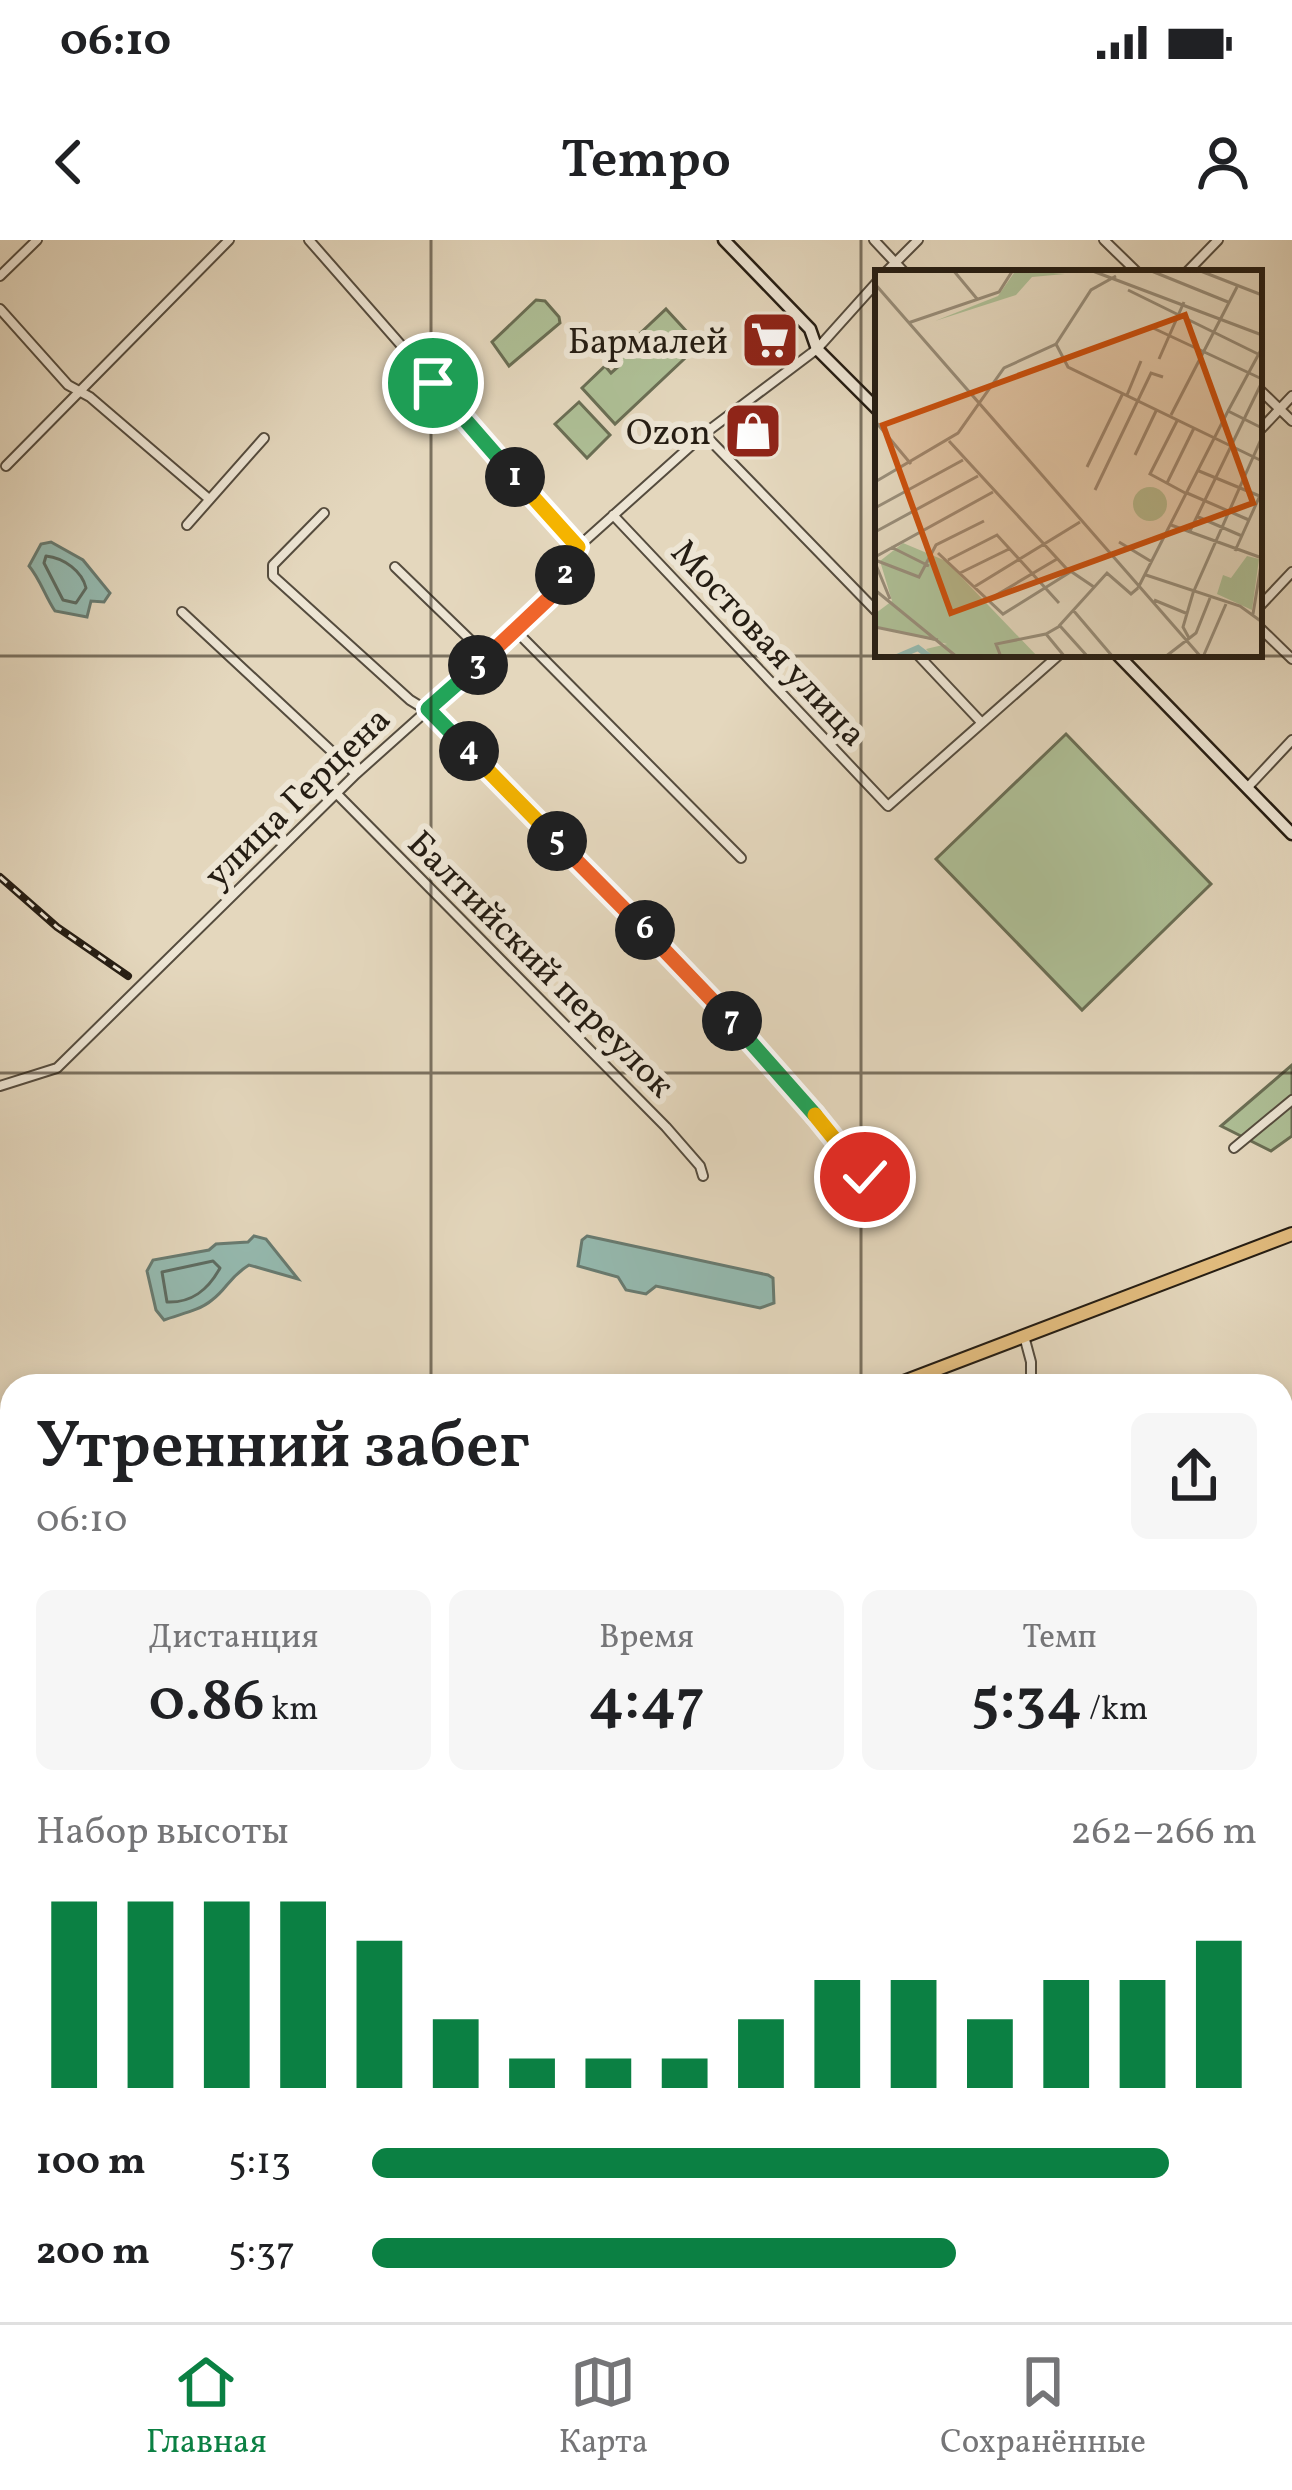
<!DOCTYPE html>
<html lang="ru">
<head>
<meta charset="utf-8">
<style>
	:root { --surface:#fff; --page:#f6f6f6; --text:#202124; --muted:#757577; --line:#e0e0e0; --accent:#0b8043 }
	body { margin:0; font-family:Vollkorn,serif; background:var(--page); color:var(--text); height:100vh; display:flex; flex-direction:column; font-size:45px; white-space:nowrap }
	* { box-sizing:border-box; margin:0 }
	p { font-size:39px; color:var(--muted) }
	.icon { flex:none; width:66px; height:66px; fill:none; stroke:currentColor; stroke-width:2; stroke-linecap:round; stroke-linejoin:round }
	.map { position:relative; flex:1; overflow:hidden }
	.side { position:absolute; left:0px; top:1134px; width:1293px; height:948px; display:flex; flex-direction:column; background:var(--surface); border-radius:36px 36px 0 0; box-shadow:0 6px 18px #0003 }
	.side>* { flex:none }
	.pin { position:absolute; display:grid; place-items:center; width:102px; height:102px; color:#fff; margin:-51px; border:6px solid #fff; border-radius:50%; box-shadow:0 3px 12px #0007 }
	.km { position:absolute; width:60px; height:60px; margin:-30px; border-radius:50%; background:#222; color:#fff; font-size:33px; line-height:60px; text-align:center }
	.round { display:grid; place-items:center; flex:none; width:126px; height:126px; border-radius:18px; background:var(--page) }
	.overview { display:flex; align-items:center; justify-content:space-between; height:204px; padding:0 36px }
	h1 { font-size:66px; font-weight:600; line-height:90px }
	.metrics { display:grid; grid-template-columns:repeat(3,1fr); gap:18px; height:204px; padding:12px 36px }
	.metrics div { display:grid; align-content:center; border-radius:18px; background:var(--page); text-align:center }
	.metrics b { font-size:60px; font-weight:600 }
	.metrics small { font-size:33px; font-weight:400 }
	.metrics p { font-size:33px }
	.chart { height:336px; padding:24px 36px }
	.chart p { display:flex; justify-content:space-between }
	.chart svg { width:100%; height:216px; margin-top:12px; stroke:var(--accent); stroke-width:6 }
	ul { padding:0 36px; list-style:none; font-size:39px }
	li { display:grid; grid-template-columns:192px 144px 1fr; align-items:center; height:90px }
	li i { height:30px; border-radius:15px; background:var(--accent) }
	.status { display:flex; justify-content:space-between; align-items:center; height:84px; padding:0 60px; background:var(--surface); direction:ltr }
	.status svg { height:33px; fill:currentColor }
	header { display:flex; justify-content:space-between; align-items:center; height:156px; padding:0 36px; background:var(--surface); font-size:54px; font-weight:600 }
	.menu { display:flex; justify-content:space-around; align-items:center; height:168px; border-top:3px solid var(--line); background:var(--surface); font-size:33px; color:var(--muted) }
	.menu a { display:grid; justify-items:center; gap:6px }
	.menu .on { color:var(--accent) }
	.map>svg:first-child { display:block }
	.green { fill:#aebf96; stroke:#6a6e54; stroke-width:3 }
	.water { fill:#95bab0; stroke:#687b71; stroke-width:3 }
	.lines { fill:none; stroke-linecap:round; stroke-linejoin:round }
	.shore { stroke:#5d6c62; stroke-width:3 }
	.minor-casing { stroke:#554c3e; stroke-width:12 }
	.tertiary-casing { stroke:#554c3e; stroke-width:14 }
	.secondary-casing { stroke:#251d13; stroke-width:15 }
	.primary-casing { stroke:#251d13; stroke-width:16 }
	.minor { stroke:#ede5d4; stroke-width:8 }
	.tertiary { stroke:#ede5d4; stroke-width:9 }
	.secondary { stroke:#ede5d4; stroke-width:10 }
	.primary { stroke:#e2bc7e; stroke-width:12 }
	.rail-casing { stroke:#251d13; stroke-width:8 }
	.rail { stroke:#ede5d4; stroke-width:3; stroke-dasharray:9; stroke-linecap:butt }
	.split-1-casing { stroke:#fff; stroke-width:24 }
	.split-2-casing { stroke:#fff; stroke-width:24 }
	.split-3-casing { stroke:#fff; stroke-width:24 }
	.split-4-casing { stroke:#fff; stroke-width:24 }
	.split-5-casing { stroke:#fff; stroke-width:24 }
	.split-6-casing { stroke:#fff; stroke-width:24 }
	.split-7-casing { stroke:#fff; stroke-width:24 }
	.split-8-casing { stroke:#fff; stroke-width:24 }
	.split-9-casing { stroke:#fff; stroke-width:24 }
	.split-1 { stroke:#22a559; stroke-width:15 }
	.split-2 { stroke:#f5b400; stroke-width:15 }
	.split-3 { stroke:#f0652b; stroke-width:15 }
	.split-4 { stroke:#22a559; stroke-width:15 }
	.split-5 { stroke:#f5b400; stroke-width:15 }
	.split-6 { stroke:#f0652b; stroke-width:15 }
	.split-7 { stroke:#f0652b; stroke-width:15 }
	.split-8 { stroke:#22a559; stroke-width:15 }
	.split-9 { stroke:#f5b400; stroke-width:15 }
	.grid { fill:none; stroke:#251d13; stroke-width:3; stroke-opacity:0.55 }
	.labels { text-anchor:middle; stroke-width:12; stroke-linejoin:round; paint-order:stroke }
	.poi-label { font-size:36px; fill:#251d13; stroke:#ede5d4; text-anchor:end }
	.street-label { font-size:36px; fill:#251d13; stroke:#ede5d4 }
	.inset-river { fill:none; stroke:#95bab0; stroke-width:6 }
	.inset-road { fill:none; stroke:#988d79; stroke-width:3 }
	.view { fill:#cb500d; fill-opacity:0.15; stroke:#cb500d; stroke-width:6 }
	.inset-edge { fill:none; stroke:#251d13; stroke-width:6 }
</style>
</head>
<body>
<div class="status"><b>06:10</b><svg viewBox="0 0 49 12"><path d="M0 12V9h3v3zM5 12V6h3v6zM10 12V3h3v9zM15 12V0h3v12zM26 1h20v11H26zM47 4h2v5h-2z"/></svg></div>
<header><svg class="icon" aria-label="back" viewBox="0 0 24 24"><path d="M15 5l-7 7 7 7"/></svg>Tempo<svg class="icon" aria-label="person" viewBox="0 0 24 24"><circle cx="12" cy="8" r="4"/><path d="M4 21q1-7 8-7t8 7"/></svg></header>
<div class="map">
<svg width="1292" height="2082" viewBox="0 0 1292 2082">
	<rect width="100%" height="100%" fill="#e4d7bd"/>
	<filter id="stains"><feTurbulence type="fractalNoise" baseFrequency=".00167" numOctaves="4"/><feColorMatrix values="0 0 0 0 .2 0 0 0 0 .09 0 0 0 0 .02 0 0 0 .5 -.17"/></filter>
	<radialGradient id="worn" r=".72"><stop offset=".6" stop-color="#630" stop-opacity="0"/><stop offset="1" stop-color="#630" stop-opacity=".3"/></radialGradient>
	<path class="green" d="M536 60 545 61 559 77 560 83 509 126 492 102Z
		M666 69 699 105 615 184 582 148 605 126 611 133 619 126 614 118Z
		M579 162 610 195 587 218 555 184Z
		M1066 494 1211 644 1082 770 936 619Z
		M1292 825V896L1271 911 1221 886Z
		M1292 1854V2082H894L905 2070H1281V1859Z
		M12 2048V2070H173L176 2082H0V2050Z"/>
	<path class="water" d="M51 302 83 320 110 353 104 362 91 361 87 377 55 371C45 356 40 339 29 326L41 304Z
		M254 996 266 999 298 1039 249 1025C228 1038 228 1048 212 1060 199 1071 180 1074 164 1080L156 1070 147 1031 153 1020 209 1010 216 1004 248 1002Z
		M587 996 768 1035 773 1038 774 1063 760 1068 656 1046 646 1054 626 1050 618 1037 578 1026 582 1000Z"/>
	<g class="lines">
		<path class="shore" d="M46 316C64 318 82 331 86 348L76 363 63 360 44 323Z
			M213 1021 220 1028C208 1050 192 1063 167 1062L162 1032Z"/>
		<defs>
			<path id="minor" d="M309 0 578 307
				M874 0 905 33
				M1104 0 1138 33
				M885 33 918 0
				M1186 33 1218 0
				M0 36 37 0
				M0 69 68 145 90 157 209 259
				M1259 149 1292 181
				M1259 191 1292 156
				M704 194 878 373
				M6 226 229 0
				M324 273 273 325V336L410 460 433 474 756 806 865 937
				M613 275 888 566 1060 414
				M187 285 264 198
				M395 327 488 417
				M1259 367 1292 332
				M182 372 356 534
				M1259 387 1292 419
				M516 391 741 618
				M917 414 981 482
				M1247 548 1292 500
				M336 553 666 887 700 926 703 936
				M0 846 57 828 356 534 516 391 549 358 578 307 704 194 817 109 878 41
				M1234 908 1292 860
				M1024 1096 1031 1122V1146
				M1281 1278 1292 1267
				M0 1338 12 1354
				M1281 1500 1292 1497
				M1281 1667 1292 1753
				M1281 1836 1292 1830
				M177 2070 180 2082
				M457 2070 458 2082
				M597 2070 598 2082
				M729 2070 730 2082
				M921 2070 933 2082
				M12 2082 17 2070"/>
			<path id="tertiary" d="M306 2070 307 2082"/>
			<path id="secondary" d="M724 0 810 89 817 109 878 170
				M1117 414 1292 594"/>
			<path id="primary" d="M893 1146 1292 994
				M0 1486 12 1482"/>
		</defs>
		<use href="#minor" class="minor-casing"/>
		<use href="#tertiary" class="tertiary-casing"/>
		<use href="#secondary" class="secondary-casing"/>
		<use href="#primary" class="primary-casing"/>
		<use href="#minor" class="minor"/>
		<use href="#tertiary" class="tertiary"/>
		<use href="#secondary" class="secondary"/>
		<use href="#primary" class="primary"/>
		<defs>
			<path id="rail" d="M0 637 57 687 128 736"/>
		</defs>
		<use href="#rail" class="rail-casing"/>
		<use href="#rail" class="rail"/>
	</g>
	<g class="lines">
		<defs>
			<path id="split-1" d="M433 143 515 237"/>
			<path id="split-2" d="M515 237 578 307 565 335"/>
			<path id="split-3" d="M478 425 549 358 565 335"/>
			<path id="split-4" d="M469 511 428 469 478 425"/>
			<path id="split-5" d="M469 511 557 601"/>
			<path id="split-6" d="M557 601 645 690"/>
			<path id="split-7" d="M645 690 732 781"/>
			<path id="split-8" d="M732 781 815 875"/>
			<path id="split-9" d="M815 875 865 937"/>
		</defs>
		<use href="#split-1" class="split-1-casing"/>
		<use href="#split-2" class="split-2-casing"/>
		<use href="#split-3" class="split-3-casing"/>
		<use href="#split-4" class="split-4-casing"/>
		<use href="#split-5" class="split-5-casing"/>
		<use href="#split-6" class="split-6-casing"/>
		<use href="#split-7" class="split-7-casing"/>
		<use href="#split-8" class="split-8-casing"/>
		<use href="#split-9" class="split-9-casing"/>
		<use href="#split-1" class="split-1"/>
		<use href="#split-2" class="split-2"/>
		<use href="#split-3" class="split-3"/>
		<use href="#split-4" class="split-4"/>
		<use href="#split-5" class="split-5"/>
		<use href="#split-6" class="split-6"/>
		<use href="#split-7" class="split-7"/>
		<use href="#split-8" class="split-8"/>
		<use href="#split-9" class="split-9"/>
	</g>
	<path class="grid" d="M431 0V1146M861 0V1146M0 416H1292M0 833H1292M0 1249H12M1281 1249H1292M0 1666H12M1281 1666H1292M431 2070V2082M861 2070V2082"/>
	<defs>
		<symbol id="supermarket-square" viewBox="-11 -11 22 22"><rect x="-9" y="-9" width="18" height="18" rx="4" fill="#8f2418" stroke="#ede5d4"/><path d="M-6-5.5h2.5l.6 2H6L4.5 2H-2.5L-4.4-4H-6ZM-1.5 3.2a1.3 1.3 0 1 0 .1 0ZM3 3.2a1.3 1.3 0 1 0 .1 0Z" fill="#fff"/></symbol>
		<symbol id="shop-square" viewBox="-11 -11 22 22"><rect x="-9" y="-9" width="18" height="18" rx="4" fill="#8f2418" stroke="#ede5d4"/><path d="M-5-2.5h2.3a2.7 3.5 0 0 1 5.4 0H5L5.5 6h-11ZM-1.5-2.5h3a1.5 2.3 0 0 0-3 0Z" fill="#fff"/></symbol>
	</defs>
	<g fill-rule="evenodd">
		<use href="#supermarket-square" x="737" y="67" width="66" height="66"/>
		<use href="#shop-square" x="720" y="158" width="66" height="66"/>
	</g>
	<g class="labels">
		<g class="poi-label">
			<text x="728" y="113">Бармалей</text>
			<text x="711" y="204">Ozon</text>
		</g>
		<g class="street-label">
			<text transform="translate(770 402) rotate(47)" y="13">Мостовая улица</text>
			<text transform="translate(296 556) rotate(-44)" y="13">улица Герцена</text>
			<text transform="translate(542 723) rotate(45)" y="13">Балтийский переулок</text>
		</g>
	</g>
	<g transform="translate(875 30)">
		<rect width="387" height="387" fill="#e4d7bd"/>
		<path d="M141 0 190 4 157 7 141 25 60 51 123 26ZM258 234a17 17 0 1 1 34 0a17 17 0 1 1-34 0ZM28 273 71 291 163 387H58L51 379 72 374 1 356V343L17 331 5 291ZM372 286 384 289 377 340 342 324 348 305 356 308Z" fill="#aebf96"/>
		<path class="inset-river" d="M22 387 43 378 55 387"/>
		<path class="inset-road" d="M78 0 103 30M215 0 387 65M274 0 353 32M323 0 387 25M0 14 326 387M253 20 383 84M33 53 124 22 138 0M278 58 387 109M181 74 193 97 387 191M284 89 309 32M252 125 266 91M353 141 387 78M296 145 362 17M303 149 275 204 312 224M0 151 36 194M74 171 191 298 219 317M260 185 281 141M212 197 248 123M324 201 387 227M0 212 83 163 129 98 181 74 216 20 241 6M292 213 319 158M220 220 276 103 288 107M312 223 374 250M0 238 88 190M321 246 367 266M296 255 387 288M0 262 103 206M314 263 387 112M244 272 277 292M16 277 54 296M360 281 387 221M63 283 128 344 197 301M0 287 118 222M0 290 44 307 61 275 109 251M73 290 122 265 184 333M1 295 15 329M85 303 134 279M271 305 365 336 387 352M99 317 205 252M263 318 353 141 387 158M0 320 82 387M113 330 182 289M279 330 313 344M198 340 238 387M378 344 387 289M184 356 232 303 256 324 263 318M0 357 63 370M171 364 185 356 213 387M314 368 308 357 318 323 387 167M126 387 121 374 171 364 190 387M290 387 321 363 335 328M328 387 351 334"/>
		<path class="view" d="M310 45 378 233 76 343 8 155Z"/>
		<rect width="387" height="387" class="inset-edge"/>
	</g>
	<rect width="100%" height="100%" filter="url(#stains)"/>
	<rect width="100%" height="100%" fill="url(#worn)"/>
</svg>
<div class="pin" style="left:433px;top:143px;background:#1e9e55"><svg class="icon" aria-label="arrive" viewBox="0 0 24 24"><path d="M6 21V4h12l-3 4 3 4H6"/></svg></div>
<div class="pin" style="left:865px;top:937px;background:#d93025"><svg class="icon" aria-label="check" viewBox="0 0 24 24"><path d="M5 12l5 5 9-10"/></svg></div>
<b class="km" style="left:515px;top:237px">1</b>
<b class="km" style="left:565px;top:335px">2</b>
<b class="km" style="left:478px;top:425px">3</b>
<b class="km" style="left:469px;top:511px">4</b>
<b class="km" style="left:557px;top:601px">5</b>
<b class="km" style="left:645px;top:690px">6</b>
<b class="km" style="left:732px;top:781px">7</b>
<section class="side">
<div class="overview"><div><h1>Утренний забег</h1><p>06:10</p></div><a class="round"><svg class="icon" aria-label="share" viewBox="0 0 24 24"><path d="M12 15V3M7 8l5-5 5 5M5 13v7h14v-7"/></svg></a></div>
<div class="metrics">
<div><p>Дистанция</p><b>0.86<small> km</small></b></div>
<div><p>Время</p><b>4:47</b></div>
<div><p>Темп</p><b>5:34<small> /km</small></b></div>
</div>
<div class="chart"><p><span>Набор высоты</span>262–266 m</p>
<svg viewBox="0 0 160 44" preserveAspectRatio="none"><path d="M5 44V6M15 44V6M25 44V6M35 44V6M45 44V14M55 44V30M65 44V38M75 44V38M85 44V38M95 44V30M105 44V22M115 44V22M125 44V30M135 44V22M145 44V22M155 44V14"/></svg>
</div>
<ul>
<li><b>100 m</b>5:13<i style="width:90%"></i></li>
<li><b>200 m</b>5:37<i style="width:66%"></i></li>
</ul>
</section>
</div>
<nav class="menu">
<a class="on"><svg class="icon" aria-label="home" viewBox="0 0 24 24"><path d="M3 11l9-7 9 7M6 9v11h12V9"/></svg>Главная</a>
<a><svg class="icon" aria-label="map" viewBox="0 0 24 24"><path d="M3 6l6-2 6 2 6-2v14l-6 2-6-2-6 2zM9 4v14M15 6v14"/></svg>Карта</a>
<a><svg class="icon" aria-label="saved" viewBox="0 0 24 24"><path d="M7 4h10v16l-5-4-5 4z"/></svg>Сохранённые</a>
</nav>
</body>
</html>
